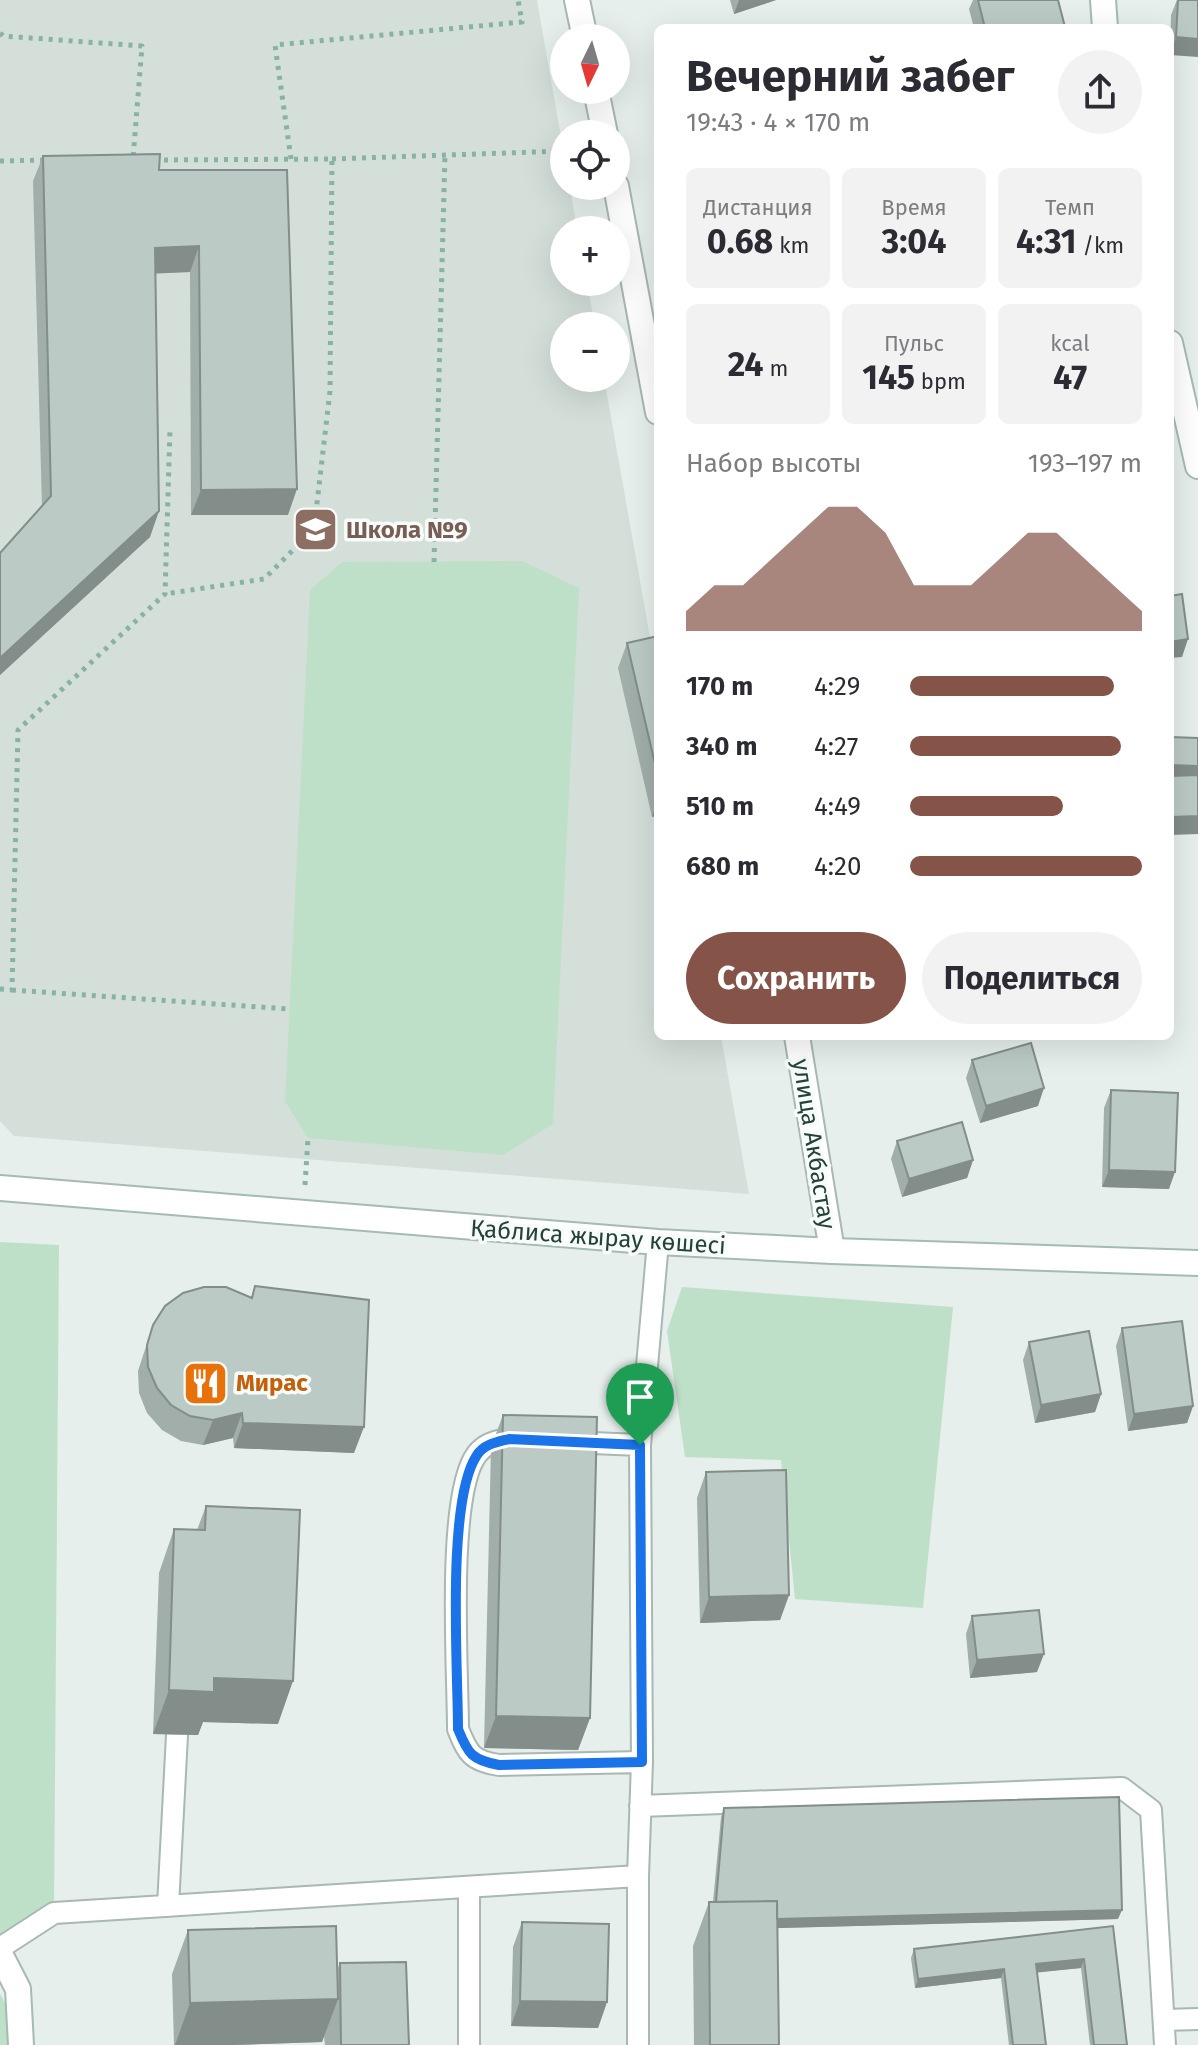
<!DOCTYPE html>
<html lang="ru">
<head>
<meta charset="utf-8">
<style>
	:root { --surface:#fff; --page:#f2f2f3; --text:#2b2b33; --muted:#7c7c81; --accent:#855347 }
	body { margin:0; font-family:"Fira Sans",sans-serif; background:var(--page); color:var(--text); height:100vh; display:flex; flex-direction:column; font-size:30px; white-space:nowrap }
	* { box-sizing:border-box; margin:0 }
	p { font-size:26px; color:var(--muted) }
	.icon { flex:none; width:44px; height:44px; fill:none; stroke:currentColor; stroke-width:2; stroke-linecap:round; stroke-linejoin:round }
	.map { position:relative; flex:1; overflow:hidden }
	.details { position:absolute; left:654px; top:24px; width:520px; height:1016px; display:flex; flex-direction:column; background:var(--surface); border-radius:12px; box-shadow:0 8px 32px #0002 }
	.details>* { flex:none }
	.needle { width:52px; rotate:185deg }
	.fabs { position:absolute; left:550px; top:24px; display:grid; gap:16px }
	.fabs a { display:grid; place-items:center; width:80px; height:80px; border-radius:50%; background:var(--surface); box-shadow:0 8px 32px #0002; font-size:40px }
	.pin { position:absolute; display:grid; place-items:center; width:68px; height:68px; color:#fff; margin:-82px -34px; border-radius:50% 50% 50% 0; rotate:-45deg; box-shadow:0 0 8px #0007 }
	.pin .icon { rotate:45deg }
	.round { display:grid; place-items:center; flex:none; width:84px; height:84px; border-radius:42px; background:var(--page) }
	.headline { display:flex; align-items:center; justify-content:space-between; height:136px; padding:0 32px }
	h1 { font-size:44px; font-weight:700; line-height:60px }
	.metrics { display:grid; grid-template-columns:repeat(3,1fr); gap:12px; height:136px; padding:8px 32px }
	.metrics div { display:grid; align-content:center; border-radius:12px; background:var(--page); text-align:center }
	.metrics b { font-size:34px; font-weight:700 }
	.metrics small { font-size:22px; font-weight:400 }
	.metrics p { font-size:22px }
	.chart { height:224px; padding:16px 32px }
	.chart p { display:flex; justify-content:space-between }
	.chart svg { width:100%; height:144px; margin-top:8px; fill:var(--accent); opacity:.7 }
	.cta { display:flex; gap:16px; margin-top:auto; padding:16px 32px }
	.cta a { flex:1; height:92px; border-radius:48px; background:var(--accent); color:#fff; font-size:32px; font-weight:700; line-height:92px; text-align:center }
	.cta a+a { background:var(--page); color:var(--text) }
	ul { padding:0 32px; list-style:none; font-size:26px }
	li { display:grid; grid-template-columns:128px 96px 1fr; align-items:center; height:60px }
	li i { height:20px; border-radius:10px; background:var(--accent) }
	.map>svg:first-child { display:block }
	.built { fill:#d4dfda }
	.green { fill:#bfe0c8 }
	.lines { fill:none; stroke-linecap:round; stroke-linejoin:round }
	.lane-casing { stroke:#a8b8b2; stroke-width:24 }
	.street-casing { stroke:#a8b8b2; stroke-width:28 }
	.secondary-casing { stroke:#a4bbb3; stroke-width:28 }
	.path { stroke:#86b3a5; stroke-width:5; stroke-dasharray:4 6; stroke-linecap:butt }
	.lane { stroke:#fff; stroke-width:20 }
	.street { stroke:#fff; stroke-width:24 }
	.secondary { stroke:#fff; stroke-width:24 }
	.wall { fill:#a1aea9 }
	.shaded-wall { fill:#838d89 }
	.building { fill:#bbcac4; stroke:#838d89; stroke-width:2 }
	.route-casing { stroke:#fff; stroke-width:16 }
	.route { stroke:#1a73e8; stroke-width:10 }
	.labels { text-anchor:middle; stroke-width:7; stroke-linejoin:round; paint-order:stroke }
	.education-label { font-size:24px; font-weight:bold; fill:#785e54; stroke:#f7fbf9; text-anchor:start }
	.street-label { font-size:24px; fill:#24423a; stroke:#f7fbf9 }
	.food-label { font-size:24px; font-weight:bold; fill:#c56008; stroke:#f7fbf9; text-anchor:start }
</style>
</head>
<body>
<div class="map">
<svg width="1198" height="2045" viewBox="0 0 1198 2045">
	<rect width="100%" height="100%" fill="#e6efeb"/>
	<path class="built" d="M0 0H537L564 154V186H570L577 230H564V282H587L595 326H564V378H604L658 682V1036H721L749 1194 14 1136 0 1121Z"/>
	<path class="green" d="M522 561 579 588 553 1124 503 1155 308 1138 285 1101 310 590 342 562Z
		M0 1242 59 1245 54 1913 0 1948Z
		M682 1287 953 1307 923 1608 795 1599 781 1460 685 1457 667 1331Z
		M0 1994 11 2014V2045H0Z"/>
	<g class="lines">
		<defs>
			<path id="lane" d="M516 1439C503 1439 486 1442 477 1454 446 1494 458 1672 458 1729 468 1754 472 1761 499 1765L642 1762
				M568 1442 640 1445
				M640 1806 1122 1788 1151 1810 1165 2045
				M469 1887V2045
				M168 1906 177 1735
				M0 1948 54 1913 638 1876
				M1164 2020 1198 2019
				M638 2045V1876L642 1762 640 1445 658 1242"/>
			<path id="street" d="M577 0 585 38
				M596 90 605 134
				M616 186 658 412
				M797 1036 832 1251"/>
			<path id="secondary" d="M1103 0 1105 28
				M1170 343 1198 466
				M0 1188 658 1242 832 1251 1198 1263
				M0 1954 18 1989 21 2045"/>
		</defs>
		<use href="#lane" class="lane-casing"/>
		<use href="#street" class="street-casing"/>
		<use href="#secondary" class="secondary-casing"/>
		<path class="path" d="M0 33 3 36 142 46 133 159
			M291 159 275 45 522 22 518 0
			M332 159 564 151
			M154 160 332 159 330 391 314 529 264 579 165 594
			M0 161 48 160
			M434 562 445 155
			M0 989 12 990 18 730 165 594 170 429
			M12 990 289 1009
			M305 1185 308 1138"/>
		<use href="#lane" class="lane"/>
		<use href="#street" class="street"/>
		<use href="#secondary" class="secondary"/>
	</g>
	<path class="wall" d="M730 0H776L734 14Z
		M973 0H1058L1065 27V28H974L969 9Z
		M1177 0H1198L1170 55 1171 15Z
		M43 156 159 170H287L288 515H191L190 272 156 273 150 537 0 675V553L42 507 33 181Z
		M658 636V815L652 817 618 668 627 643Z
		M972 1060 1038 1106 980 1123 966 1078Z
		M1111 1090 1169 1189 1102 1187 1104 1108Z
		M897 1141 973 1160 967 1178 902 1197 891 1159Z
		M255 1286 354 1453 234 1448 233 1438 203 1445 181 1441 162 1430 147 1413 139 1393 138 1371 153 1325 251 1298Z
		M1122 1328 1193 1406 1187 1423 1128 1431 1116 1346Z
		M1029 1342 1101 1394 1095 1412 1035 1423 1023 1360Z
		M503 1415 590 1718 578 1750 484 1748 491 1447Z
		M706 1472 789 1595 780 1620 700 1623 697 1498Z
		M206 1506 278 1724 203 1722 198 1735 153 1734 159 1573 174 1529 197 1530Z
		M972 1616 1037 1672 970 1678 966 1634Z
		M724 1808 1118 1919 777 1928 779 2045H694L693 1946 709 1902H713L721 1817Z
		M522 1922 607 2002 598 2028 511 2026 513 1947Z
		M1113 1926 1127 2045H1090L1081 1968 1037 1972 1046 2045H1009L1001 1978 915 1988 911 1958 914 1949Z
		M188 1930 337 1970 340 1963 409 2045H325L324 2036 322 2042 233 2045H174L172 1974Z"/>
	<path class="shaded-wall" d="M739 0H776L734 14Z
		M1176 37 1198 39V57L1170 55Z
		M199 246 190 272 146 274 155 248Z
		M297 489 288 515H191L201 490Z
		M159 511 150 537 0 675V658Z
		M1188 639 1182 657 1170 658V642Z
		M1170 765 1198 766V783H1170Z
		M658 800V815L652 817Z
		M1198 816V834L1170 835V817Z
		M1044 1088 1038 1106 980 1123 986 1106Z
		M973 1160 967 1178 902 1197 909 1179Z
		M1109 1170 1175 1172 1169 1189 1102 1187Z
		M1101 1394 1095 1412 1035 1423 1041 1405Z
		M1193 1406 1187 1423 1128 1431 1134 1414Z
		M242 1413 233 1438 203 1445 213 1420Z
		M243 1423 364 1427 354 1453 234 1448Z
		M789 1595 780 1620 700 1623 709 1597Z
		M1044 1654 1037 1672 970 1678 977 1660Z
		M214 1678 293 1681 278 1724 203 1722 198 1735 153 1734 169 1690Z
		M496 1716 590 1718 578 1750 484 1748Z
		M1122 1910 1118 1919 711 1930 714 1921Z
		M1084 1959 1081 1968 1033 1973 1036 1964Z
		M1004 1969 1001 1978 915 1988 918 1979Z
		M338 1999 322 2042 233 2045H175L190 2003Z
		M520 2001 607 2002 598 2028 511 2026Z"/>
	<path class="building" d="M978 0H1058L1065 27 1059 28H985Z
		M1178 0H1198V39L1176 37Z
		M160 154 159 170H287L297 489 201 490 199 246 155 248 159 511 0 658V553L51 496 43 156Z
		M1182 594 1188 639 1170 642V596Z
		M658 636V777L627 643Z
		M1170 737 1198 738V766L1170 765Z
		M1198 775V816L1170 817V776Z
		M1031 1043 1044 1088 986 1106 972 1060Z
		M1111 1090 1178 1093 1175 1172 1109 1170Z
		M962 1122 973 1160 909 1179 897 1141Z
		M255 1286 369 1300 364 1427 243 1423 242 1413 213 1420 190 1416 171 1405 157 1388 148 1367 147 1345 153 1325 165 1306 183 1293 204 1287H226L252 1298Z
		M1182 1321 1193 1406 1134 1414 1122 1328Z
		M1089 1331 1101 1394 1041 1405 1029 1342Z
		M503 1415 597 1417 590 1718 496 1716Z
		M786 1470 789 1595 709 1597 706 1472Z
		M206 1506 300 1510 293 1681 214 1678V1692L169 1690 174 1529 205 1530Z
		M1039 1610 1044 1654 977 1660 972 1616Z
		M1119 1797 1122 1910 777 1919V1901L716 1902 724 1808Z
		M777 1901 779 2045H710L709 1902Z
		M522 1922 609 1924 607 2002 520 2001Z
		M336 1926 338 1999 190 2003 188 1930Z
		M1113 1926 1127 2045H1094L1084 1959 1036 1964 1046 2045H1013L1004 1969 918 1979 914 1949Z
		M406 1962 409 2045H341L340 1963Z"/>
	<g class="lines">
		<defs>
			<path id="route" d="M509 1439 640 1445 642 1762 499 1765C472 1760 468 1754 458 1729 458 1669 446 1501 477 1455 484 1444 497 1442 509 1439Z"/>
		</defs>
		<use href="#route" class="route-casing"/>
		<use href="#route" class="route"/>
	</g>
	<defs>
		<symbol id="school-square" viewBox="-11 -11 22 22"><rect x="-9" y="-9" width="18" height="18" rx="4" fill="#8d6e63" stroke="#f7fbf9"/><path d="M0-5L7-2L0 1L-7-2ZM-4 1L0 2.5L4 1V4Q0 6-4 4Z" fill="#fff"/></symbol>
		<symbol id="restaurant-square" viewBox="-11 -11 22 22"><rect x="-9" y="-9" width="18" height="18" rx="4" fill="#e8710a" stroke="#f7fbf9"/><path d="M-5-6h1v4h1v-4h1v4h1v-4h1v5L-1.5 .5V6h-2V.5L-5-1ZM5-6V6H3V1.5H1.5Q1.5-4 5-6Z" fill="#fff"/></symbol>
	</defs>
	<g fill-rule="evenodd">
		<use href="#school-square" x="290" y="504" width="51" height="51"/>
		<use href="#restaurant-square" x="180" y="1358" width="51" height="51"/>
	</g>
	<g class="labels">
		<g class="education-label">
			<text x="346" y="538">Школа №9</text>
		</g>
		<g class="street-label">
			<text transform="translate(814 1144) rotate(81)" y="8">улица Акбастау</text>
			<text transform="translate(598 1237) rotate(4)" y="8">Қаблиса жырау көшесі</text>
		</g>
		<g class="food-label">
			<text x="236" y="1391">Мирас</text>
		</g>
	</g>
</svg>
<div class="fabs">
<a><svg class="needle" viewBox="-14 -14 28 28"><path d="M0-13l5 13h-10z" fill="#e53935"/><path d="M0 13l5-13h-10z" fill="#7c7c81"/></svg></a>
<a><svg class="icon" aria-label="locate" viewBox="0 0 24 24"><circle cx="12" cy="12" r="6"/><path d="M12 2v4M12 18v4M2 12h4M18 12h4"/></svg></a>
<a>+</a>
<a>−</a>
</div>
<div class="pin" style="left:640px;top:1445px;background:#1e9e55"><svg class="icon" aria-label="arrive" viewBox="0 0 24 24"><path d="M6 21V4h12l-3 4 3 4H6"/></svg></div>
<section class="details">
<div class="headline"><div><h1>Вечерний забег</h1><p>19:43 · 4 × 170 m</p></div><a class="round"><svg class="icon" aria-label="share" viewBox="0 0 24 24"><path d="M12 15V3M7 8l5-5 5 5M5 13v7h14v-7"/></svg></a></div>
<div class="metrics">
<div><p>Дистанция</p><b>0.68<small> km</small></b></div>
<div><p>Время</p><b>3:04</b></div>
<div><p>Темп</p><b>4:31<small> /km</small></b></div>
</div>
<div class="metrics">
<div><b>24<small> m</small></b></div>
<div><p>Пульс</p><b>145<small> bpm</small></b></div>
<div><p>kcal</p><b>47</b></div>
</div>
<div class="chart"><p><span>Набор высоты</span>193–197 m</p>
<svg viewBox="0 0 160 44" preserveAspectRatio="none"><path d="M0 44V38L10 30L20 30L30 22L40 14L50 6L60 6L70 14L80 30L90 30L100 30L110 22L120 14L130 14L140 22L150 30L160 38V44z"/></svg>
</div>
<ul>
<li><b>170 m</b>4:29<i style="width:88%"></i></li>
<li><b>340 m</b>4:27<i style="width:91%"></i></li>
<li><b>510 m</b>4:49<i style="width:66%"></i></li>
<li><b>680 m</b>4:20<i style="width:100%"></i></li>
</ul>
<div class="cta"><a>Сохранить</a><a>Поделиться</a></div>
</section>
</div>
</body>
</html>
